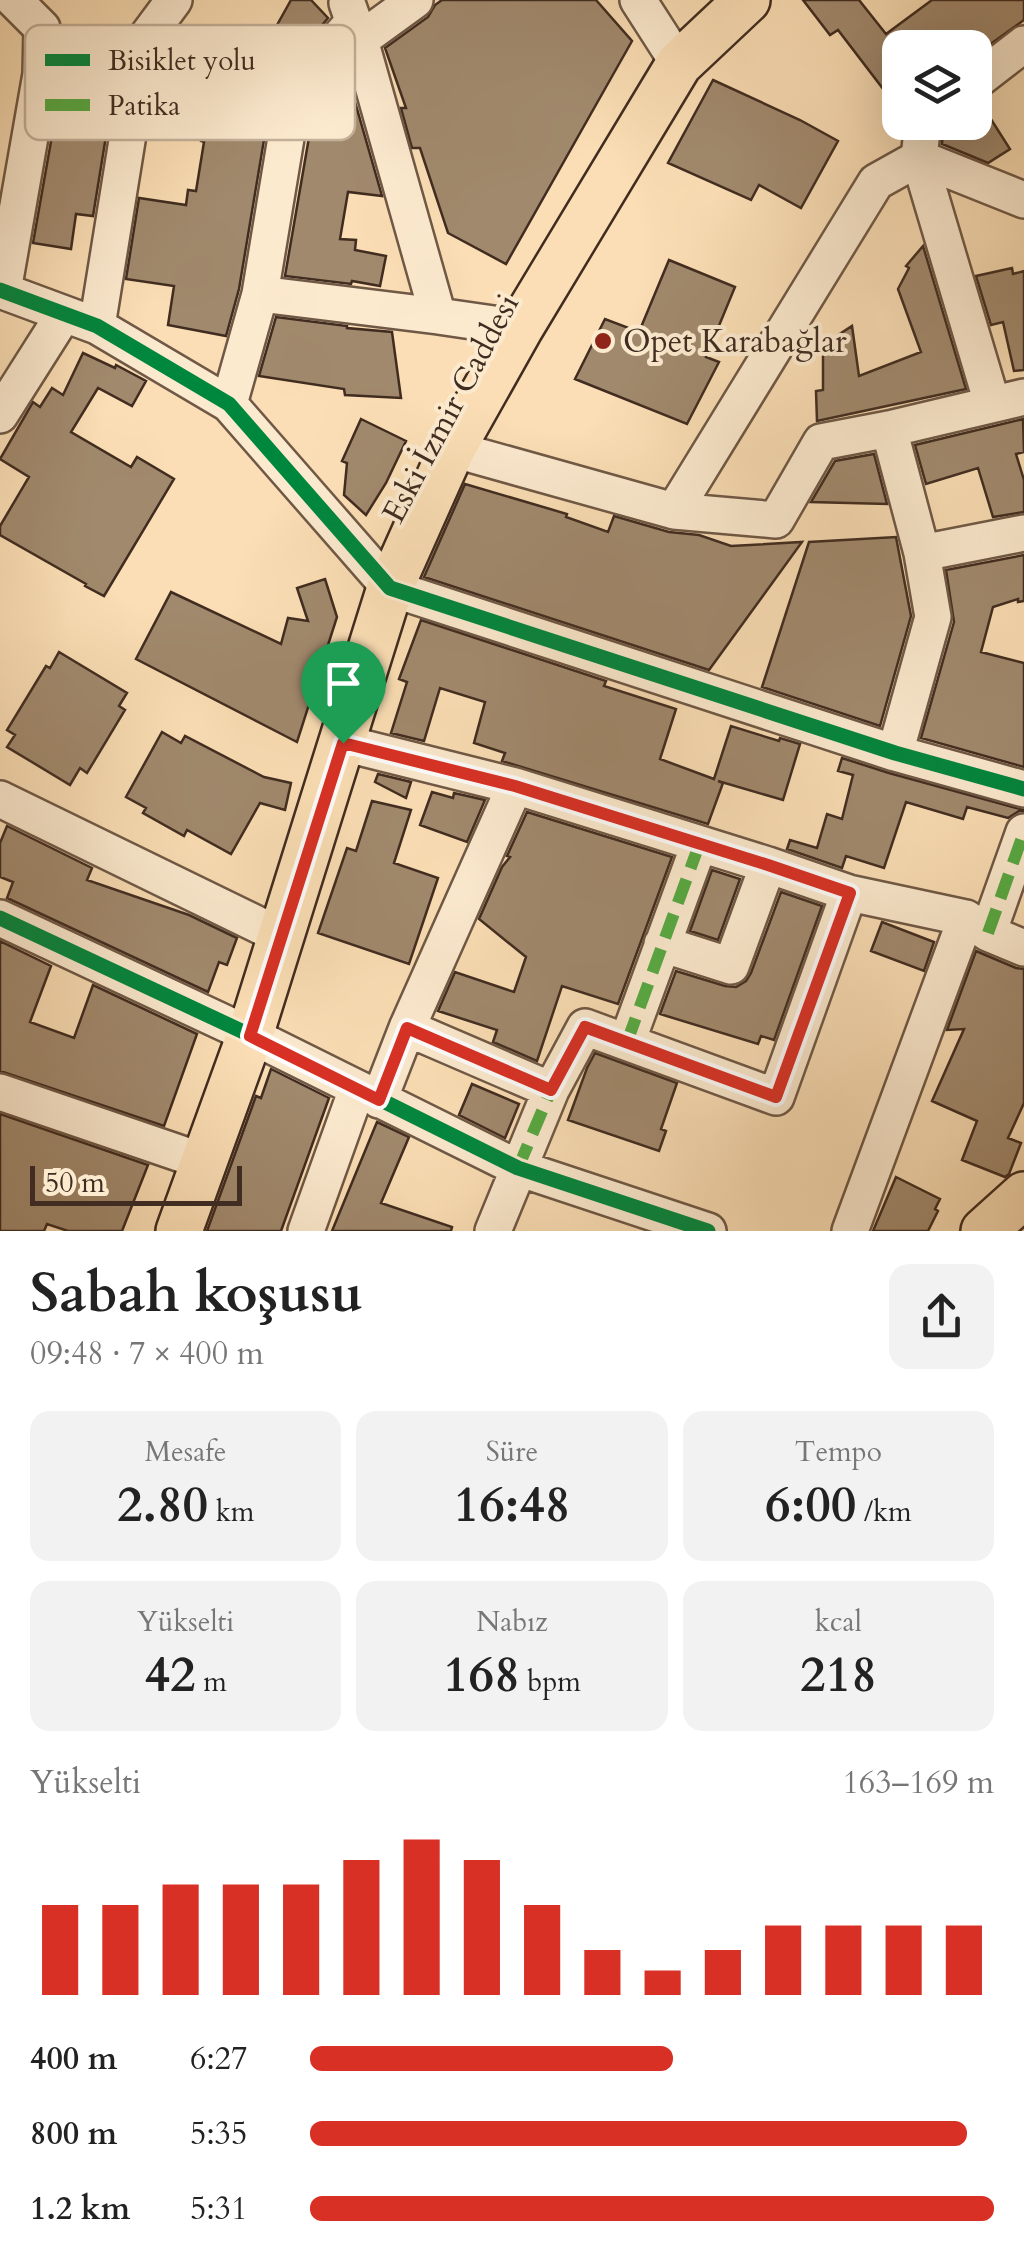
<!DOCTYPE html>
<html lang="tr">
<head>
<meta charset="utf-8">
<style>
	:root { --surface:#fff; --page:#f2f2f2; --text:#222; --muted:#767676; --accent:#d93025 }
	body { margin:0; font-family:Cardo,serif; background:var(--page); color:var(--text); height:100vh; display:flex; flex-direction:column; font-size:38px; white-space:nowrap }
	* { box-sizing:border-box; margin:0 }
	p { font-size:32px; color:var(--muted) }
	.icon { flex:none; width:55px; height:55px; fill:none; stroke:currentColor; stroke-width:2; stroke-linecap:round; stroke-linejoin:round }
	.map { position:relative; height:1231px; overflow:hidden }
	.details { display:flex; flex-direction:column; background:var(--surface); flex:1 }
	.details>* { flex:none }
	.tools { position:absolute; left:882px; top:30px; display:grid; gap:20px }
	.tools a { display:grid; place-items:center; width:110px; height:110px; border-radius:20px; background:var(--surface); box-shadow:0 10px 40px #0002; font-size:50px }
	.scale { position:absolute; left:30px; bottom:25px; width:212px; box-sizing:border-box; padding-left:10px; border:5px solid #402c20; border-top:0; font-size:28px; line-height:35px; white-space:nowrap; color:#402c20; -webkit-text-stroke:8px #fceacf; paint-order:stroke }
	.pin { position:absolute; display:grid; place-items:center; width:85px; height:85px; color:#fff; margin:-102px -42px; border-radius:50% 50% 50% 0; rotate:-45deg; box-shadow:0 0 10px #0007 }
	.pin .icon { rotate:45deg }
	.round { display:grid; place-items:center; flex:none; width:105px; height:105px; border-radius:20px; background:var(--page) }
	.headline { display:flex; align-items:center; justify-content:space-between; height:170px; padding:0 30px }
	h1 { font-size:55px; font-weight:700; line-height:75px }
	.figures { display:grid; grid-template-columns:repeat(3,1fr); gap:15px; height:170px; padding:10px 30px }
	.figures div { display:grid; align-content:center; border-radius:20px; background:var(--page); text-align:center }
	.figures b { font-size:50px; font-weight:700 }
	.figures small { font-size:28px; font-weight:400 }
	.figures p { font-size:28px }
	.chart { height:280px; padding:20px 30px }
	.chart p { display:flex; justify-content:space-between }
	.chart svg { width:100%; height:180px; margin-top:10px; stroke:var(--accent); stroke-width:6 }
	ul { padding:0 30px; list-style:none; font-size:32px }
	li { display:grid; grid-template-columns:160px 120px 1fr; align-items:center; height:75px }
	li i { height:25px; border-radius:12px; background:var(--accent) }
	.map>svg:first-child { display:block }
	.building { fill:#a1896d; stroke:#402c20; stroke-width:2.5 }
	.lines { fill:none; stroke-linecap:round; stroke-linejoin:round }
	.minor-casing { stroke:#6f5845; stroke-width:40 }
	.major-casing { stroke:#402c20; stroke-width:50 }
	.minor { stroke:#fceacf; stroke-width:35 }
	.major { stroke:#fbdeb5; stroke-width:45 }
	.quiet { stroke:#56ab43; stroke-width:12; stroke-dasharray:25 12; stroke-linecap:butt }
	.cycleway-casing { stroke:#fceacf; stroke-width:21 }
	.cycleway { stroke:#00873e; stroke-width:15 }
	.route-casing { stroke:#fff; stroke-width:20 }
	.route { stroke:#d93025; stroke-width:12 }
	.poi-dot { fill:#8f2418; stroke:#fceacf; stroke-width:4 }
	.labels { text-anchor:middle; stroke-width:8; stroke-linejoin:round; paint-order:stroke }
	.poi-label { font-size:32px; fill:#402c20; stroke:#fceacf; text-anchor:start }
	.street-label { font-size:32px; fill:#402c20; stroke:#fceacf }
	.key { fill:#fceacf; stroke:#c4b19a; stroke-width:2.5 }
	.key-label { font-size:28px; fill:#402c20 }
</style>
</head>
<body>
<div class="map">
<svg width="1024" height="1231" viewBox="0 0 1024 1231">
	<rect width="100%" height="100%" fill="#fbdeb5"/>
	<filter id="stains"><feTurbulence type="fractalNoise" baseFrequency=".002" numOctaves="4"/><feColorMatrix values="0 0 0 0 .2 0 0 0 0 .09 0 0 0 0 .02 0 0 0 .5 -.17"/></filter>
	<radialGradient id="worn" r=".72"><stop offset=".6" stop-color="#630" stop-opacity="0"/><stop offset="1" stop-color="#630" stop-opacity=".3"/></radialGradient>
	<path class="building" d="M291 0H311L328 18 267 91 272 92 239 289 226 336 168 325 174 286 126 279 139 198 186 205 188 190 196 191 204 142 201 141 205 109 225 112 232 77 251 54 248 51 277 25Z
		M442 0H596L632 41 506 264 448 233 420 148H412L401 108H406L385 48 428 17 435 5Z
		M803 0H859L886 34 932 0H1024V20L985 48H900V111L838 30 830 35Z
		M713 80 800 120 838 141 801 208 759 185 751 200 668 163Z
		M61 85 113 93 93 216 76 214 71 249 33 243Z
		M316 97 355 102 382 196 348 192 340 239 356 240 355 250 386 256 380 286 352 281 351 284 285 276Z
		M980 102 1010 149 988 163 942 144 944 122H975V103Z
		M923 246 966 389 817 421 816 391 823 390V345L852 326 859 376 921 352 898 289 909 268 906 266Z
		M669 260 735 287 706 357 719 362 687 424 575 379 605 319 639 332Z
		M1012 268 1013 274 1024 271V370L1014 371 1003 322 991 325 976 276Z
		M276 317 347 326V328L392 332 401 398 345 395 344 389 259 376Z
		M83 353 115 368 116 365 146 381 132 406 98 388 71 432 131 467 137 457 174 479 104 596 85 586 86 584 0 535V526L29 477 0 459 33 402 40 407 52 388 63 395Z
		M361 419 406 441 386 483 366 515 344 495 347 463 342 461Z
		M1023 419 1024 452 1016 454 1024 480V512L993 517 978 468 926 484 915 445Z
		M874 454 887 504 811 502 835 461Z
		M465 484 567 514 566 517 608 532 614 516 669 532 699 535 731 546 802 542 709 670 424 577Z
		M896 537 911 616 880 726 762 687 809 542Z
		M1024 555V601L1018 602V599L993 607 981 652 1024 663V767L921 738 954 622 946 570Z
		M325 579 337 617 297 742 136 659 171 592 281 644 288 618 308 621 297 588Z
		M421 620 606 681 604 686 676 709 660 759 714 779 731 726 779 741 780 738 800 744 783 800 718 781 723 783 708 824 502 761 505 753 474 743 485 702 440 688 424 741 391 733 407 682 399 679Z
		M59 652 127 693 119 706 125 710 87 773 80 768 70 785 7 747 15 735 7 730 46 666 50 668Z
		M162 732 181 743 185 736 264 777 291 783 285 810 260 803 231 854 187 830 184 836 143 813 146 808 126 797Z
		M842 758 889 773 1024 810V811H1019L1008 818 967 807 963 819 906 802 884 868 846 856 842 868 787 849 790 840 817 848 827 814 842 819 853 775 838 771Z
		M378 774 411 782 406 798 375 782Z
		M432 792 453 798 454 793 485 800 467 842 420 825Z
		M372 801 411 810 394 863 438 878 409 964 318 933 347 848 356 851Z
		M527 812 672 857 618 1004 562 986 537 1061 493 1042 497 1030 438 1011 455 972 514 992 526 957 479 919 502 867 510 857 507 856Z
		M7 826 92 868 87 880 189 915 237 938 227 965 219 962 208 992 7 898 13 882 0 877V843Z
		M712 870 740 879 718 940 690 931Z
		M781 892 822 906 774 1040 761 1036 758 1044 660 1014 676 971 725 986 736 987 746 981 751 973Z
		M882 922 934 942 924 971 871 951Z
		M0 941 51 966 30 1022 74 1038 93 985 197 1034 164 1126 0 1071Z
		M976 951 1016 968 1024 969V1103L1008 1138 1021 1143 1009 1174 1005 1177 962 1160 977 1121 932 1101 964 1029 947 1030Z
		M595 1053 677 1083 661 1129 666 1131 659 1151 568 1120 587 1068Z
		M271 1069 329 1098 281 1231H207L256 1096 261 1098Z
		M472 1084 519 1104 505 1138 459 1115Z
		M0 1114 148 1165 122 1231H68L47 1224 44 1231H0Z
		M377 1122 409 1137 381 1203 452 1227 451 1231H332Z
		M896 1177 940 1199 935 1209 938 1211 928 1231H873Z"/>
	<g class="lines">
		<defs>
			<path id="minor" d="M638 0 679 64
				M347 3 360 40 438 316 520 328
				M353 22 294 90 260 294 438 316
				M360 40 415 0
				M975 82 1024 44
				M923 122 919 158 992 403
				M0 290 97 326 229 404 390 588 895 753 1024 789
				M3 291 41 74 42 28 14 0
				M97 326 143 42 174 0
				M229 404 260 294
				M0 415 64 314
				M889 429 922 553 933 617 895 753
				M452 449 674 511 776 520 821 442 889 429 1024 397
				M674 511 876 182 919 158 1024 200
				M922 553 1024 533
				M343 743 515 786 768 865 849 893 966 918 988 933 1024 948
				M0 799 281 936
				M0 918 250 1035 518 1168 708 1231
				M988 933 1024 832
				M662 944 731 966 768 865
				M407 1028 551 1090
				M627 1042 699 845
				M0 1092 205 1162
				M379 1100 407 1028 515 786
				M306 1231 357 1089
				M493 1231 551 1090 585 1027 776 1097 849 893
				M850 1231 966 918"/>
			<path id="major" d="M179 1231 250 1035 390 588 452 449 520 328 679 64 747 0
				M984 1231 1024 1195"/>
		</defs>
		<use href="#minor" class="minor-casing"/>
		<use href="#major" class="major-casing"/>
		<use href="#minor" class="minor"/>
		<use href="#major" class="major"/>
		<path class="quiet" d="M988 933 1024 832
			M627 1042 699 845
			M518 1168 551 1090 585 1027 776 1097 849 893"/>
		<defs>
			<path id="cycleway" d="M0 290 97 326 229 404 390 588 895 753 1024 789
				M0 918 250 1035 518 1168 708 1231"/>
		</defs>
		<use href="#cycleway" class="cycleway-casing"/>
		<use href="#cycleway" class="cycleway"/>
	</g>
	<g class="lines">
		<defs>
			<path id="route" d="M343 743 515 786 768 865 850 893 776 1097 585 1027 551 1090 407 1028 379 1100 250 1036Z"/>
		</defs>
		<use href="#route" class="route-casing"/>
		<use href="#route" class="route"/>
	</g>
	<circle class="poi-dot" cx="603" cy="341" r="10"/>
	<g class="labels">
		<g class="poi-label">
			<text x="623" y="352">Opet Karabağlar</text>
		</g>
		<g class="street-label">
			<text transform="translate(450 408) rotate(-62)" y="11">Eski İzmir Caddesi</text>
		</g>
	</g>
	<rect x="25" y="25" width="330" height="115" rx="15" class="key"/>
	<rect x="45" y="54" width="45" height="12" fill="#00873e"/>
	<rect x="45" y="99" width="45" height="12" fill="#56ab43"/>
	<g class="key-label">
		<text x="108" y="70">Bisiklet yolu</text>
		<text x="108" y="115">Patika</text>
	</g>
	<rect width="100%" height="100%" filter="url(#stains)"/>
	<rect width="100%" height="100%" fill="url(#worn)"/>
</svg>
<div class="tools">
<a><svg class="icon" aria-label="layers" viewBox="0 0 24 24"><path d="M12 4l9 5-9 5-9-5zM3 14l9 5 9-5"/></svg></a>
</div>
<div class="scale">50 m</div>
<div class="pin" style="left:343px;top:743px;background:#1e9e55"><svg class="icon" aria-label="arrive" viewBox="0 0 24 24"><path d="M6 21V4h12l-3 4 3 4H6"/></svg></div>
</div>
<section class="details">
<div class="headline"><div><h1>Sabah koşusu</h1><p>09:48 · 7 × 400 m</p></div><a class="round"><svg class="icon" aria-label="share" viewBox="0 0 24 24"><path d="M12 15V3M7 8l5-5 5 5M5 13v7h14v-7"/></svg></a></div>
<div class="figures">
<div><p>Mesafe</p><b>2.80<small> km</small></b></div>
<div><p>Süre</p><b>16:48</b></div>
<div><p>Tempo</p><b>6:00<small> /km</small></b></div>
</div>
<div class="figures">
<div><p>Yükselti</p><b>42<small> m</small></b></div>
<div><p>Nabız</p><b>168<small> bpm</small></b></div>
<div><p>kcal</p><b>218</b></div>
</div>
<div class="chart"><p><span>Yükselti</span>163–169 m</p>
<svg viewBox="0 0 160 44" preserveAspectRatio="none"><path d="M5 44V22M15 44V22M25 44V17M35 44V17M45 44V17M55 44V11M65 44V6M75 44V11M85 44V22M95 44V33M105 44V38M115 44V33M125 44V27M135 44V27M145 44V27M155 44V27"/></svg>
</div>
<ul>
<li><b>400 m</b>6:27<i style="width:53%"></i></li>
<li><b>800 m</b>5:35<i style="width:96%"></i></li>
<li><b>1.2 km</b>5:31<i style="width:100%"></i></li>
</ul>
</section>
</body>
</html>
